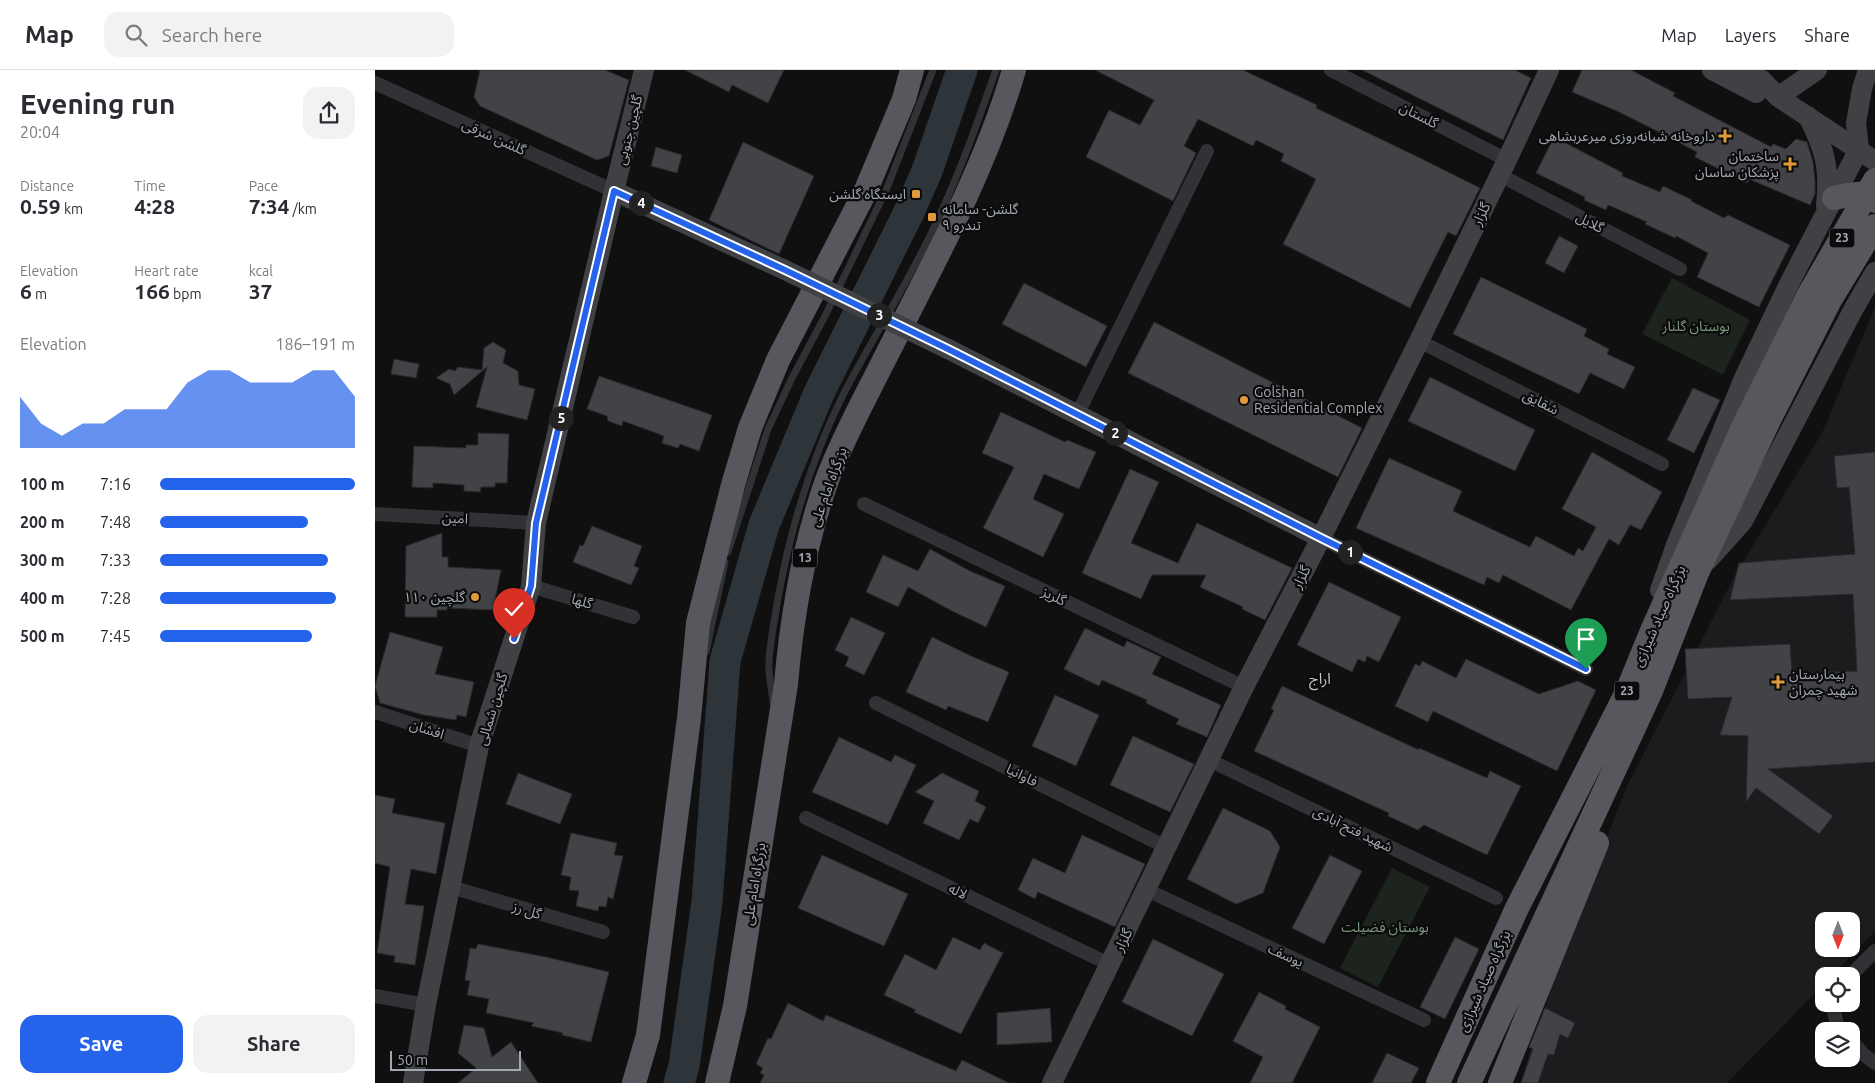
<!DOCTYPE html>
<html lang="en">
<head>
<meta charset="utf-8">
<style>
	:root { --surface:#fff; --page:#f2f2f3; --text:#2b2b33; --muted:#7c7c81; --line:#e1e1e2; --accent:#2563eb }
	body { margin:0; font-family:Ubuntu,"Noto Sans Arabic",sans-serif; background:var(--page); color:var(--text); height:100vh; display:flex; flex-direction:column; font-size:19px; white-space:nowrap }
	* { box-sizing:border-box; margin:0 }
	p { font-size:16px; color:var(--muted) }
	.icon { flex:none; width:28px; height:28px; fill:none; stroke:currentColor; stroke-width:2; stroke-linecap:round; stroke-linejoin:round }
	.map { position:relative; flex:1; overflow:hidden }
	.panel { display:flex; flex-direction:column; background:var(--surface); width:375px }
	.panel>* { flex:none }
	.needle { width:32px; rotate:180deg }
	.controls { position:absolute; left:1440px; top:842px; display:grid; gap:10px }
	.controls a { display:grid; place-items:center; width:45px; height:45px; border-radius:10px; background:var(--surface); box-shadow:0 1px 4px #0004; font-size:25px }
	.scale { position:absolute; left:15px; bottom:12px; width:131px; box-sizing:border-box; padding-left:5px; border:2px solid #a2a8b1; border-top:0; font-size:14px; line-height:18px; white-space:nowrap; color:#a2a8b1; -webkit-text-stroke:4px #0b0b0c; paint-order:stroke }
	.pin { position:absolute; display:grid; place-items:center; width:42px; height:42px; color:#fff; margin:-51px -21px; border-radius:50% 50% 50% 0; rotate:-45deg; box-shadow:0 0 5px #0007 }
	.pin .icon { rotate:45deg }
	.km { position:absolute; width:25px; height:25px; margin:-12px; border-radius:50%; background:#222; color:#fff; font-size:14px; line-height:25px; text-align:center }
	.round { display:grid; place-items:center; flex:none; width:52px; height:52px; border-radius:15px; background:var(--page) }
	.overview { display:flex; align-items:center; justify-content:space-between; height:85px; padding:0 20px }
	h1 { font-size:28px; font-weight:700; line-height:38px }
	.metrics { display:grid; grid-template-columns:repeat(3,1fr); gap:8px; height:85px; padding:5px 20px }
	.metrics div { display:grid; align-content:center }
	.metrics b { font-size:21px; font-weight:700 }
	.metrics small { font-size:14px; font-weight:400 }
	.metrics p { font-size:14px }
	.chart { height:140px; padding:10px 20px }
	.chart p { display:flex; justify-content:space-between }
	.chart svg { width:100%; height:90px; margin-top:5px; fill:var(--accent); opacity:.7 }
	.action { display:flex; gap:10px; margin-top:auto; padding:10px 20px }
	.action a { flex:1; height:58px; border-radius:15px; background:var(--accent); color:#fff; font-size:20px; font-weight:700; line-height:58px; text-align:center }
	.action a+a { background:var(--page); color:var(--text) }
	ul { padding:0 20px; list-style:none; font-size:16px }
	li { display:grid; grid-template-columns:80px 60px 1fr; align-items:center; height:38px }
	li i { height:12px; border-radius:6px; background:var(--accent) }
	header { display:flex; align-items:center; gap:30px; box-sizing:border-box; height:70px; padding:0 25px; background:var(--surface); border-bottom:1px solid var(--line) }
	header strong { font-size:24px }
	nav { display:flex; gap:28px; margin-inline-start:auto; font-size:18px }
	.search { width:350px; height:45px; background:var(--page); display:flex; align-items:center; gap:12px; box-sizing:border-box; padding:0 18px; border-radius:15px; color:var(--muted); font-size:19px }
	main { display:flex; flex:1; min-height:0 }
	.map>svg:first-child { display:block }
	.built { fill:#1c1c1e; fill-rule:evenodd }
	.green { fill:#1d231d }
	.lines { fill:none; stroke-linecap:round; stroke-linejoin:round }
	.river { stroke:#2d353a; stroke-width:31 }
	.building { fill:#414347; stroke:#2a2a2d }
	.service { stroke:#313236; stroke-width:7 }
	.minor { stroke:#313236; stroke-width:14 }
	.secondary { stroke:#3f4145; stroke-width:20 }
	.trunk { stroke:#56585d; stroke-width:24 }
	.secondary-bridge { stroke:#3f4145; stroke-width:20 }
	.trunk-bridge { stroke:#56585d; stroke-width:24 }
	.route-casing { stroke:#fff; stroke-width:10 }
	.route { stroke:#2563eb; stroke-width:6 }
	.poi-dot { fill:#df9b39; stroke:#0b0b0c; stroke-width:2 }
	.labels { text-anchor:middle; stroke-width:4.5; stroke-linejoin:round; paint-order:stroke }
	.shield { fill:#0b0b0c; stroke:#757980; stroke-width:1 }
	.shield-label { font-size:12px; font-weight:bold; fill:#a2a8b1 }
	.street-label { font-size:14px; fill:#a2a8b1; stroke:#0b0b0c }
	.poi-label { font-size:14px; fill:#a2a8b1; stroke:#0b0b0c; text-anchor:end }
	.park-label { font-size:14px; fill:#7b9a7b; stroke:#0b0b0c }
	.neighbourhood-label { font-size:15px; fill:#c3c6cd; stroke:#0b0b0c }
</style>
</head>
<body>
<header>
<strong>Map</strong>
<div class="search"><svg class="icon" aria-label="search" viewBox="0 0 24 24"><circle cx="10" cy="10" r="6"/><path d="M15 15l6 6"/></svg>Search here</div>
<nav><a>Map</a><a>Layers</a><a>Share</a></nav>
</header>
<main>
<section class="panel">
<div class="overview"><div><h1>Evening run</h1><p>20:04</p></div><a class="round"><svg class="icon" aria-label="share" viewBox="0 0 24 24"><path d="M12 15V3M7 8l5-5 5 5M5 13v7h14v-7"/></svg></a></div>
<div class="metrics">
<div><p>Distance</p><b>0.59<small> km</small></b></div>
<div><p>Time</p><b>4:28</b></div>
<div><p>Pace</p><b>7:34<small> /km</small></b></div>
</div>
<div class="metrics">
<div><p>Elevation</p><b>6<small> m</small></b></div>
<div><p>Heart rate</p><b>166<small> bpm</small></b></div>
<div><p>kcal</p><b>37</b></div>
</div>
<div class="chart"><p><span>Elevation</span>186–191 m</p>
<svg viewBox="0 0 160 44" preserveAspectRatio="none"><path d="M0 44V19L10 32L20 38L30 32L40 32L50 25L60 25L70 25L80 12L90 6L100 6L110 12L120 12L130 12L140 6L150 6L160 19V44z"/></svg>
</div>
<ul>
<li><b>100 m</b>7:16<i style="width:100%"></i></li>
<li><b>200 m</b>7:48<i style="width:76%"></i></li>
<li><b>300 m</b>7:33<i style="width:86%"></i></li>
<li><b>400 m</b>7:28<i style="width:90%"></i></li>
<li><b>500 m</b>7:45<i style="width:78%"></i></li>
</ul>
<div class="action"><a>Save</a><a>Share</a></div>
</section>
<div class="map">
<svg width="1500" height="1013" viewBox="0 0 1500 1013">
	<rect width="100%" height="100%" fill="#101011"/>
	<path class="built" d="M1500 237V861L1456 906H1449V914L1352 1013H1145L1192 871 1251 718 1360 505 1447 363ZM1449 851H1476V879H1449Z"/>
	<path class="green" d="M1297 208 1375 250 1348 305 1267 264Z
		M1017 798 1055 817 1003 917 965 898Z"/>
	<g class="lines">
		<path class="river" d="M304 1013 309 996 332 832 350 591 389 455 444 323 534 142 552 101 587 0"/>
	</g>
	<path class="building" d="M105 0H230L254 10 234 86 222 90 105 36 99 27Z
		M310 0H409L393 33 357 15 354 22Z
		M720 0H868L942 35 941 38 1045 88 1105 118 1081 166 1073 162 1035 238 908 174 941 109 906 91 909 84 881 70 878 76 823 49 809 76 821 83 798 131 711 87 734 40 765 55 779 30Z
		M987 0H1140L1156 8 1128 70Z
		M1207 0H1256L1300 23 1298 26 1396 77 1398 74 1411 79 1421 69 1432 72 1438 92 1440 111V124L1435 135 1374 109 1372 113 1320 87 1322 82 1280 60 1244 42 1197 22Z
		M1179 67 1248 103 1247 106 1285 122 1288 116 1317 130 1316 131 1349 148 1353 145 1415 175 1384 237 1322 207 1333 183 1301 166 1300 168 1270 154 1272 152 1233 135 1231 140 1209 130 1210 127 1161 103Z
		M368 72 439 106 404 184 334 150Z
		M281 77 307 85 302 103 276 96Z
		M1184 166 1203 176 1189 203 1170 193Z
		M1106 207 1212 259 1209 266 1234 279 1232 284 1260 297 1249 319 1215 303 1204 324 1078 264Z
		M649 213 732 256 711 297 627 254Z
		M779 252 987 358 963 407 753 303Z
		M118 272 131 280 128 293 143 301 144 315 160 319 152 350 101 337 112 297 79 325 75 314 61 308 74 299 80 301 83 297 107 300 109 278Z
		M19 289 44 294 41 308 16 304Z
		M224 306 337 345 324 381 305 374 303 378 287 373 289 366 248 351 247 356 233 351 232 346 212 339Z
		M1055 307 1160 360 1140 401 1033 351Z
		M1318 318 1345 330 1319 383 1292 370Z
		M626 342 690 372 692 370 721 382 704 419 669 404 658 429 689 444 668 487 608 458 639 397 607 383Z
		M103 363 134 364 132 413H120V417H106L105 422 89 421V415L58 413V418L37 417 39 376 91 378V375H103Z
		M1217 382 1287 422 1266 460 1255 455 1244 475 1234 469 1196 540 1128 505 1124 513 1112 507 1109 515 981 458 1014 388 1087 421 1078 441 1155 477 1161 466 1199 486 1203 478 1208 481 1221 457 1187 439Z
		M1500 382V692L1393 699 1458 746 1444 764 1381 718 1371 732 1373 666 1345 665 1357 627 1313 629 1310 579 1415 574 1417 604 1482 601 1478 524 1355 530 1364 493 1480 484 1474 417 1462 418 1459 386Z
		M755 399 784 412 756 473 803 493 822 453 917 498 890 550 867 539 868 537 825 517 831 505H777L766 529 707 503Z
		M217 456 267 476 259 496 264 498 256 515 198 492 205 475 208 476Z
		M67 463V487H73V497L126 500 118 540 72 538V540H62V547H30L31 476Z
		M555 479 595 501 630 516 611 557 577 541 533 517 523 537 491 522 508 485 543 501Z
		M954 512 1026 547 1004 592 992 586 990 592 983 589 977 602 922 575Z
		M476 547 510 563 489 605 470 596 474 587 460 580Z
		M710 558 749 577 752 571 786 587 777 604 846 635 832 667 801 654 804 649 771 633 772 630 727 610 724 616 689 599Z
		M15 562 68 577 60 604 99 612 91 647 82 645 81 650 49 645 5 633 0 616Z
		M557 567 596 586 634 602 613 652 573 636 571 640 531 622Z
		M1091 589 1164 624 1203 611 1221 620 1182 701 1058 641 1053 652 1020 636 1040 594 1045 596 1047 591 1081 608Z
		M907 616 1044 680V678L1112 708 1115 701 1146 716 1112 785 1049 755 1043 760 1013 746 1014 743 879 681 899 640 896 639Z
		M680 625 724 645 701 696 657 676Z
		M758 666 819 694 795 742 735 715Z
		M464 667 516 692 520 685 541 695 513 755 437 722Z
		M143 703 197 724 185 754 131 734Z
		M567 703 604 721 600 731 611 737 603 753 595 749 584 770 548 753 559 731 540 722Z
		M0 725 20 729 17 743 70 753 61 804 36 799 30 834 49 836 40 895 19 892 20 886 2 883 15 797 0 793Z
		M848 738 895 761 905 777 888 823 861 834 812 809Z
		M196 763 242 773 239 785 248 786 238 829 233 827 231 837 224 836 223 841 201 836 204 821 194 820 196 807 186 805Z
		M707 765 770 794 740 857 663 822 660 829 643 820 658 788 690 803Z
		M447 785 533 824 509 876 423 838Z
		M955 785 987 801 949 874 917 858Z
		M578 867 605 880 609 873 628 883 586 964 539 942 541 940 509 925 530 884 561 900Z
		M1080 867 1104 879 1070 949 1045 937Z
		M778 869 849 904 817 966 747 932Z
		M103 874 171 887 234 902 216 972 187 965 188 963 156 956 159 953 111 943 114 929 92 925 95 911 90 910 95 878 101 879Z
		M884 922 911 936 910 939 945 957 917 1013H875L888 987 858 971Z
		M413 933 448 951 451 945 581 1001 587 990 634 1013H385L389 1005 385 1003 388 998 381 994 393 968 396 969Z
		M675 938 677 972 622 975V943Z
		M1170 938 1200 953 1193 968 1185 964 1179 985 1173 984 1163 1013H1146L1158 979 1154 977Z
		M89 955 109 958 117 987 136 972 163 1013H83L101 998 83 983Z
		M1012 983 1044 998 1036 1013H997Z"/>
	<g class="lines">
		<path class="service" d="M353 482 393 359 417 308 451 244 512 118 558 0
			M331 582 350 492
			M398 633C397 620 393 605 394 592 395 570 400 549 403 528 416 456 437 386 470 321 500 264 535 210 562 151 585 102 603 51 621 0"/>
		<path class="minor" d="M956 0 1132 90
			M0 13 239 121
			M1125 105 1305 199
			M1044 271 1287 394
			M703 343 832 81
			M489 434 869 617
			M0 444 161 453
			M946 468 1211 599
			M156 516 258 547
			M501 633 793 778
			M0 642 104 676
			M834 690 1121 828
			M431 748 736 895
			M76 817 228 862
			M772 820 1049 950
			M1475 906 1500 881
			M0 926 51 935
			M1457 934 1462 954 1468 961
			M1476 970 1488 984 1500 993"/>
		<path class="secondary" d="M1337 0 1381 23
			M1367 0 1387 10 1403 27 1500 91
			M1403 27 1442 0
			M1433 46C1450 80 1455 97 1451 136
			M239 121 410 200
			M573 279 946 468
			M1333 490 1368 451 1478 240 1500 202
			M1285 520 1301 475 1369 308 1415 212 1484 79 1481 53 1487 19 1493 0
			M38 1013 51 935 104 676 156 516 161 453 239 121 269 0
			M677 1013 869 617 946 468 1044 271 1132 90 1174 0"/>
		<path class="trunk" d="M1459 128C1472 126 1491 118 1500 131
			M259 1013 273 965 314 648 323 553 358 415 375 358 403 290 491 120 529 29 537 0
			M342 1013 360 936 411 614C417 545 429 475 452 410 467 370 488 332 507 294 555 199 609 103 639 0
			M1063 1013 1142 838 1251 624 1276 563 1369 355 1433 226
			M1094 1013 1276 621 1322 503 1395 348 1455 230 1500 156
			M1125 1013 1222 773"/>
		<path class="secondary-bridge" d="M410 200 573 279"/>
		<path class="trunk-bridge" d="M1433 226 1500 110"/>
	</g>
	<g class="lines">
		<defs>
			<path id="route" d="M139 569 156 516 161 453 239 121 410 200 573 279 946 468 1211 599"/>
		</defs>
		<use href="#route" class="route-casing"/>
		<use href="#route" class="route"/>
	</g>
	<g class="poi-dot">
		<path d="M1347.5 58.5h5v5h5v5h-5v5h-5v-5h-5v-5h5z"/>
		<path d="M1412.5 86.5h5v5h5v5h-5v5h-5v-5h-5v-5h5z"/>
		<rect x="536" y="119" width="10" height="10" rx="2.5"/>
		<rect x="552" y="142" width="10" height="10" rx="2.5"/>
		<circle cx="869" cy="330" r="5"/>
		<circle cx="100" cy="527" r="5"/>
		<path d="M1400.5 604.5h5v5h5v5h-5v5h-5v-5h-5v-5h5z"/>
	</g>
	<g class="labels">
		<g class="shield">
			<rect x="1454.5" y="158.5" width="25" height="19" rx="4"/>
			<rect x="417.5" y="478.5" width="25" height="19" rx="4"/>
			<rect x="1239.5" y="611.5" width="25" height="19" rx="4"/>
		</g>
		<g class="shield-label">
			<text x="1467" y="172">23</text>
			<text x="430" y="492">13</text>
			<text x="1252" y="625">23</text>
		</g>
		<g class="street-label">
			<text transform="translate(1044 45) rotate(27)" y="5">گلستان</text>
			<text transform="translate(254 60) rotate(-76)" y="5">گلچین جنوبی</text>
			<text transform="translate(119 67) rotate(24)" y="5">گلشن شرقی</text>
			<text transform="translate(1106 144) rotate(-64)" y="5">گلزار</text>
			<text transform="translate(1215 152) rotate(28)" y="5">گلایل</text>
			<text transform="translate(1166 332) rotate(27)" y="5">شقایق</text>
			<text transform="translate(453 417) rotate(-70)" y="5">بزرگراه امام علی</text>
			<text transform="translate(80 448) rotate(3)" y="5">امین</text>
			<text transform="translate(926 507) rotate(-63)" y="5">گلزار</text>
			<text transform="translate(679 526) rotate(26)" y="5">گلریز</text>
			<text transform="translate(207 531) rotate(17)" y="5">گلها</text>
			<text transform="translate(1284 546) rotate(-66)" y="5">بزرگراه صیاد شیرازی</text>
			<text transform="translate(117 639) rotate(-73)" y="5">گلچین شمالی</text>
			<text transform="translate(52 659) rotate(18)" y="5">افشان</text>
			<text transform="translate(647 705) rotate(26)" y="5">فاوانیا</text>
			<text transform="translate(978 759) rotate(26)" y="5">شهید فتح آبادی</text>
			<text transform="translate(379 814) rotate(-81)" y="5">بزرگراه امام علی</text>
			<text transform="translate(583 821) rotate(26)" y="5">لاله</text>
			<text transform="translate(152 840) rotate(17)" y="5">گل رز</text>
			<text transform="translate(748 870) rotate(-64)" y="5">گلزار</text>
			<text transform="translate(911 885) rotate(25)" y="5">یوسف</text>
			<text transform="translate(1109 911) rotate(-66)" y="5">بزرگراه صیاد شیرازی</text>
		</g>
		<g class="poi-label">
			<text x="1340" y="71">داروخانه شبانه‌روزی میرعربشاهی</text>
			<text x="1404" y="91">ساختمان<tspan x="1404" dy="16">پزشکان ساسان</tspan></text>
			<text x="531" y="129">ایستگاه گلشن</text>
			<text x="567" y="144" text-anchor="start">گلشن- سامانه<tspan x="567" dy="16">۹ تندرو</tspan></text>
			<text x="879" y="327" text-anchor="start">Golshan<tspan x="879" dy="16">Residential Complex</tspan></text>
			<text x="90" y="532">گلچین ۱۱۰</text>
			<text x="1414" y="609" text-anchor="start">بیمارستان<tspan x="1414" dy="16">شهید چمران</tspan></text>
		</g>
		<g class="park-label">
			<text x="1321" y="261">بوستان گلنار</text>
			<text x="1010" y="862">بوستان فضیلت</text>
		</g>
		<g class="neighbourhood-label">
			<text x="945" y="614">اراج</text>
		</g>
	</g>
</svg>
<div class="controls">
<a><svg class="needle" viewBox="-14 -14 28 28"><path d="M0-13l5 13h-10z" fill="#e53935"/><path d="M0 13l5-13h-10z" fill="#7c7c81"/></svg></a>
<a><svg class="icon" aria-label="locate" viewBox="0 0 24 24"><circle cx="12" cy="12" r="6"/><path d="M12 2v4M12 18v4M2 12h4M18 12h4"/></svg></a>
<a><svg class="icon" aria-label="layers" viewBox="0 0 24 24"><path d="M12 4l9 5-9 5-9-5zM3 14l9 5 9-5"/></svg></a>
</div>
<div class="scale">50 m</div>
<div class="pin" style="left:1211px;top:599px;background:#1e9e55"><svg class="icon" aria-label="arrive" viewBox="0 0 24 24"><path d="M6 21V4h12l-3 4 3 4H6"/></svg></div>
<div class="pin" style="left:139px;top:569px;background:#d93025"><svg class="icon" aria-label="check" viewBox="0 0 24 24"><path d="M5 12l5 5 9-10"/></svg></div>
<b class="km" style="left:975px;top:482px">1</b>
<b class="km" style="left:740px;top:363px">2</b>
<b class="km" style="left:504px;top:245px">3</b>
<b class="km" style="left:266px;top:133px">4</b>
<b class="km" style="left:186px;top:348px">5</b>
</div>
</main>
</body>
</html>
